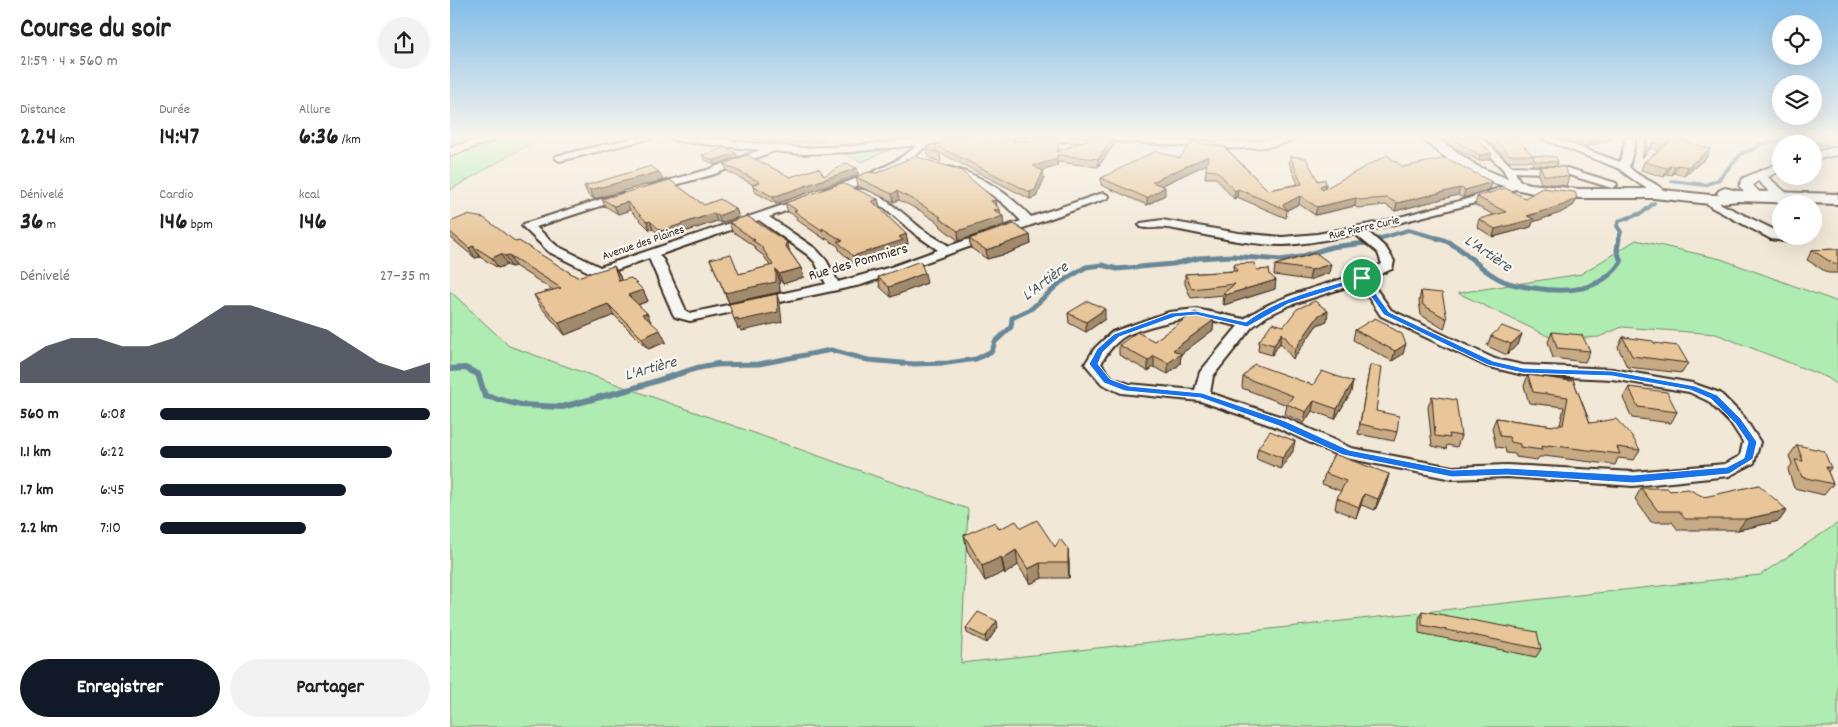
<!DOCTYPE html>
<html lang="fr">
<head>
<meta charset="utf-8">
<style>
	:root { --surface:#fff; --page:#f2f2f2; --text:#202124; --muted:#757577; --accent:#111827 }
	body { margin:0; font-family:Dekko,sans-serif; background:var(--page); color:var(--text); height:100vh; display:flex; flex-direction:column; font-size:19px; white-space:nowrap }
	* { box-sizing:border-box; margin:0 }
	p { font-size:16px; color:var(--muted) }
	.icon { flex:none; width:28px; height:28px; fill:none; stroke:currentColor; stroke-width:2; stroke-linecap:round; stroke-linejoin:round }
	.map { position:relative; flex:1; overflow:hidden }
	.panel { display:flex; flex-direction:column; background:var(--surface); width:450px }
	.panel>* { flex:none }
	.tools { position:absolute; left:1322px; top:15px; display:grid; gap:10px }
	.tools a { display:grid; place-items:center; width:50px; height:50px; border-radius:50%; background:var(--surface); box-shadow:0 5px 20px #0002; font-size:25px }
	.pin { position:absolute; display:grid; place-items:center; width:42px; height:42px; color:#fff; margin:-21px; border:2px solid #fff; border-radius:50%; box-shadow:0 1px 5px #0007 }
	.round { display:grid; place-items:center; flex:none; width:52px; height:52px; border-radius:26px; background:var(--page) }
	.head { display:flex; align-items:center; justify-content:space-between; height:85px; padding:0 20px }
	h1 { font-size:28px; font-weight:800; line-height:38px }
	.stats { display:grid; grid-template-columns:repeat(3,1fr); gap:8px; height:85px; padding:5px 20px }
	.stats div { display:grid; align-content:center }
	.stats b { font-size:25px; font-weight:800 }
	.stats small { font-size:14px; font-weight:400 }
	.stats p { font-size:14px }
	.chart { height:140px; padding:10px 20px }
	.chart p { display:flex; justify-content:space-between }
	.chart svg { width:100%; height:90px; margin-top:5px; fill:var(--accent); opacity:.7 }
	.button { display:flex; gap:10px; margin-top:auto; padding:10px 20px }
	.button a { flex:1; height:58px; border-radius:30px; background:var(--accent); color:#fff; font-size:20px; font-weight:800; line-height:58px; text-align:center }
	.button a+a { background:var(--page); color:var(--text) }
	ul { padding:0 20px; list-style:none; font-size:16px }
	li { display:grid; grid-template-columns:80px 60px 1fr; align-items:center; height:38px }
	li i { height:12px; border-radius:6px; background:var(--accent) }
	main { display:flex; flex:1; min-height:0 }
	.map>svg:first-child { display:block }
	.green { fill:#aeecb2; stroke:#748b68 }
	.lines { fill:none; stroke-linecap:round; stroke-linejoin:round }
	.stream-far2 { stroke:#698897; stroke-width:4 }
	.stream-far1 { stroke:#698897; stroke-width:5 }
	.stream { stroke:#698897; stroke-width:6 }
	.minor-casing { stroke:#3b2a1e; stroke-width:4 }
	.tertiary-casing { stroke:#3b2a1e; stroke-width:3 }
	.secondary-casing { stroke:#3b2a1e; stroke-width:4 }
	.minor { fill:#f6f6f2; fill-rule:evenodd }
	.tertiary { fill:#f6f6f2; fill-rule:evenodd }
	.secondary { fill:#f6f6f2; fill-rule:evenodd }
	.wall { fill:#c8aa84; stroke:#3b2a1e }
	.shaded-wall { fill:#a28b6c; stroke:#3b2a1e }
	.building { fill:#e8c69a; stroke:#3b2a1e }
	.route { fill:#1a73e8; stroke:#fff; fill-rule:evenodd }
	.labels { text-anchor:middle; stroke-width:4.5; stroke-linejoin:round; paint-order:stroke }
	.far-street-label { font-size:12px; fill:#3b2a1e; stroke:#f6f6f2 }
	.street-label { font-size:15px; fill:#3b2a1e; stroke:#f6f6f2 }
	.water-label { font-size:16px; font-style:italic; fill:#52595b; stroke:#f6f6f2 }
</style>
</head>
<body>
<main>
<section class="panel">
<div class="head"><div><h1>Course du soir</h1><p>21:59 · 4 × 560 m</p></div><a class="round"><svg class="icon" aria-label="share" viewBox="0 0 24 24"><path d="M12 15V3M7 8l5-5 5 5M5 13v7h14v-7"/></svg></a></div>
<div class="stats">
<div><p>Distance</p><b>2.24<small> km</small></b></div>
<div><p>Durée</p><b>14:47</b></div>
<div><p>Allure</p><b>6:36<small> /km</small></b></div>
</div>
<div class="stats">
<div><p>Dénivelé</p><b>36<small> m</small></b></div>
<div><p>Cardio</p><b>146<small> bpm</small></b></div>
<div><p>kcal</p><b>146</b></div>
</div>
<div class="chart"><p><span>Dénivelé</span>27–35 m</p>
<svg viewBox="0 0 160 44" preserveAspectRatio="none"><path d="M0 44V34L10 26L20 22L30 22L40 26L50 26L60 22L70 14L80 6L90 6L100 10L110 14L120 18L130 26L140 34L150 38L160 34V44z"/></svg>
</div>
<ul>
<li><b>560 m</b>6:08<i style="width:100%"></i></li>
<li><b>1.1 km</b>6:22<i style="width:86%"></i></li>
<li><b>1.7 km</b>6:45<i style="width:69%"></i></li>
<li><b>2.2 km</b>7:10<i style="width:54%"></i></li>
</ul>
<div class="button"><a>Enregistrer</a><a>Partager</a></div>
</section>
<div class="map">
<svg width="1388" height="727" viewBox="0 0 1388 727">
	<rect width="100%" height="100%" fill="#f2e8d8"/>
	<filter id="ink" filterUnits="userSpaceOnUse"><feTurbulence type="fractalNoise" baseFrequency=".02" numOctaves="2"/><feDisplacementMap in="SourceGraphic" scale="10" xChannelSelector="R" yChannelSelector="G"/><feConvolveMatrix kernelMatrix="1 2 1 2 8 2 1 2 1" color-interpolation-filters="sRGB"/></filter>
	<g filter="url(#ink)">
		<path class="green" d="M0 138H90L0 190Z
			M444 148 411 162 392 153Z
			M1186 240 1271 259 1388 302V385L1378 378 1266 334 1172 327 1149 337 1106 340 1008 293 1131 274Z
			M0 291 59 346 518 509 511 663 1310 575 1388 523V727H0Z"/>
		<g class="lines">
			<path class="stream-far2" d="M1350 138 1388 149
				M1222 181 1255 185 1268 180 1291 154 1304 149 1312 143 1347 138
				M929 239 958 230 992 239
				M1168 239 1171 232 1167 226 1169 221 1192 213 1204 203"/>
			<path class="stream-far1" d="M987 238C1013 245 1022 263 1044 276 1056 284 1070 286 1084 288 1117 293 1150 292 1171 262L1167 250 1169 238
				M261 365 309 364 381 350 418 360 463 364 498 363 526 359 542 351 545 342 561 327 562 318 581 309 611 282 636 267 652 265 667 269 723 264 749 258 782 256 831 260 850 257 881 247 916 243 933 238"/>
			<path class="stream" d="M0 369 15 368 28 374 35 396 71 405 112 407 181 389 247 368 268 364"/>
			<defs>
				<path id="minor" d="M184 138H202L110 161 105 158 106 156Z
					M221 138H255L353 148 401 146 477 138H515C506 145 491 141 481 144 474 146 466 156 460 160 435 175 406 188 378 195L374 194 373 192 374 190C406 179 442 168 467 145L401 152 353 154 324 151 265 174 203 191 199 190 198 188 199 186 257 170 310 150 226 141Z
					M528 138H701L728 141 790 142 844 138C820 158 715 143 682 142 632 140 583 142 533 141Z
					M1021 138H1032L1061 166 1117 168 1166 183 1167 185 1162 188 1116 174 1065 172 1072 185 1071 187 1025 203 917 231 936 248 944 261 942 269 919 279 941 310 1045 359 1073 365 1162 369 1242 383 1270 393 1294 417 1310 442 1304 463 1279 476 1183 486 1057 477 1002 479 891 457 826 427 750 401 671 393 652 384 635 364 645 348 662 332 719 312 746 309 794 319C835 290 887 285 932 264L928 253 905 234C881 239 857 244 833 245 794 245 755 234 718 228 709 226 700 230 691 227L689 225 691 223 712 220 789 233 832 237 867 234 931 222 1017 199 1061 184 1053 169ZM909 283 931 316 1036 366 1073 375 1162 379 1239 392 1258 401 1282 425 1293 442 1290 456 1275 464 1183 472 1057 465 1002 467 901 448 838 419 760 393 763 376 802 327 817 316 840 305ZM746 317 788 326 750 372 745 390 679 384 662 378 651 364C656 354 662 346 671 339 683 329 729 319 746 317Z
					M1090 138H1104L1170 162 1176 138H1186L1179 167C1190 179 1207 181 1217 194L1212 197C1207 196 1174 174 1170 169Z
					M499 167C532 175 558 193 581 217L650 194 654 193 659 196 658 198 411 285 240 321 225 317 223 314 199 258 155 274H143L99 252 72 226 74 224 167 194H175L176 196 175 198 86 227 107 246 150 267 354 198 358 199 359 201 358 203 319 217 366 249 376 260 388 282 441 267 488 250 465 234 435 208 405 194 404 192 405 190C424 185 458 218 472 229 480 235 490 240 499 246L571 221C549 196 526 183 495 172L494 170ZM309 220 358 255 365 262 376 284 240 313 236 311 214 261 209 255Z
					M1257 195 1269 203 1331 233V236H1345L1346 238 1340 242 1321 239 1261 207 1252 198Z"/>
				<path id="tertiary" d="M29 138H47L45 140 0 156V148Z
					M1388 147V155L1364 160V152Z
					M1331 162V171L1318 177 1338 194 1340 197 1338 200H1328L1308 181 1303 185 1313 196 1311 199H1301L1289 186 1293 178Z"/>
				<path id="secondary" d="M971 138H987L1027 166 1056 178 1081 184 1128 189H1204L1260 195H1269L1267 193 1270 190 1275 188 1288 191 1388 194V204L1288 201 1260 204 1204 198H1128L1097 196 1060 188 1031 179 1005 165Z"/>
			</defs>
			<use href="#minor" class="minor-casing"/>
			<use href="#tertiary" class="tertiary-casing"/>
			<use href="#secondary" class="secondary-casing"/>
			<use href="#minor" class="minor"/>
			<use href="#tertiary" class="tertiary"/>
			<use href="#secondary" class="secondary"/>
		</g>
		<path class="wall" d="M296 138H374L375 142H332Z
			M503 138H565L566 141 609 147V152L665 143 648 167 608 162 607 166 592 171 594 179 586 197 580 199 490 153 491 162 479 158 477 150 486 151 485 145Z
			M991 138H1026L1042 153 1040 159 1029 161 1000 145Z
			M1035 138H1066L1083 155 1108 162 1107 166 1083 165 1081 160V161H1058Z
			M1108 138H1164L1161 139 1136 147Z
			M1196 138H1236L1232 141 1260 149 1256 158 1234 176 1224 173 1222 175 1217 174 1214 177 1191 170 1194 162 1208 151 1201 148 1192 158Z
			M777 149 818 190 848 184 839 163 840 156 868 181 876 184 875 189 953 167 1042 182 1040 189 1013 198 1008 195 945 211 936 205 907 208 905 206 865 215 849 204 837 210 836 218 787 197 784 199 766 178H755L757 164 711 186 715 195 697 205 651 185V178L730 158Z
			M286 153 287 157 265 165 254 159 252 155Z
			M274 164 340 177 374 176 407 168 408 175 326 204 305 192 302 184 277 171Z
			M1090 166 1119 177 1116 186 1091 183 1088 175Z
			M427 173 546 200 547 207 554 225 509 241 491 227 490 224 469 210 449 200 444 202 408 186 406 177Z
			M213 180 144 199 138 195 134 186Z
			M1027 197 1075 198 1124 205 1110 213 1083 222 1081 227 1043 237 1027 227 1029 219 1044 215 1025 205Z
			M152 199 254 205 286 209 289 217 271 223 267 221 214 239 203 229 200 230 180 210 168 214 155 206Z
			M428 199 430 208H429L456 234 458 244 454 245 455 250 406 265 390 251 388 246 375 238 376 240 347 220 346 216 338 212 335 203Z
			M0 222 66 242 127 277 170 276 171 280 193 290 198 301 188 305 216 342 198 349 164 315 115 335 90 306 84 295 103 290 65 266 61 267 57 265 48 268 30 257 25 258 0 237Z
			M279 222 340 252 351 268 354 277 333 284 329 279 330 292 279 303 260 259 289 274 320 266 314 256 306 250 305 247 282 231Z
			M580 235 581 244 556 254 537 259 521 248 519 239Z
			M1388 249V273H1378L1357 260 1362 250Z
			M866 253 879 273 859 280 824 275 825 265Z
			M784 264 807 270 820 275 825 289 774 305 772 302 773 295 741 298 735 284V274L783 271Z
			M428 277 477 283 441 297 430 287Z
			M971 291 997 319 994 329 971 315 969 301Z
			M618 313 655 319 636 332 619 323Z
			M877 321 867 325 843 359 830 343 822 355 808 351 809 341 834 326Z
			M939 326 953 354 942 361 903 340 905 330Z
			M763 330 731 354 730 364 718 374 704 367 698 371 669 355V345L704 341Z
			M1102 332 1140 351 1135 362 1103 358 1098 342Z
			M1072 334 1068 344 1057 355 1037 346 1041 336Z
			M1173 337 1204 343 1238 363 1232 373 1177 367 1168 347Z
			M920 365 926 411 947 432 944 441 908 434Z
			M1078 375 1120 380 1122 377 1140 423 1190 450 1184 460 1168 458 1165 465 1094 456 1093 457H1089L1087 460 1066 457 1065 454 1056 453 1055 448 1046 447 1042 428 1046 418 1103 426 1110 425 1114 407 1079 403 1074 386Z
			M793 377 863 385 901 392 885 419 862 411 854 423 835 414 837 405 792 388Z
			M1179 387 1227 412 1221 423 1182 418 1173 398Z
			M982 396 1011 436 1007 447 997 445 996 449 982 446 978 407Z
			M1347 445 1381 468 1378 472 1383 484 1374 495 1344 488 1338 470 1342 464 1339 456Z
			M808 448 843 451 831 469 806 459Z
			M875 473 939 474 936 485 925 510 911 505 906 518 885 509 887 498 891 491 872 484Z
			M1191 488 1220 491 1337 510 1329 521 1288 530H1228L1222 522H1201L1185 499Z
			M571 528 605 547 618 549 619 564V578H592L580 584 568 565 555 574 554 572 535 581 517 550 514 535 549 529Z
			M972 611 1091 649 1086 657 969 633V619Z
			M548 627 537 643 517 633 516 628Z"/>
		<path class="shaded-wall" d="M664 138H665V143L648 167V159Z
			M1149 138H1164L1161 139 1136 147 1138 142Z
			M1227 138H1236V139L1210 151 1212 145Z
			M1204 142 1201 148 1192 158 1195 152Z
			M1260 149 1256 158 1234 176 1238 167Z
			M286 153 287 157 265 165 263 161Z
			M1042 153 1040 159 1029 161 1030 155Z
			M607 155V166L584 173 583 166Z
			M758 156 757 164 702 190V182Z
			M1221 165 1217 174 1214 177 1217 168Z
			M1228 165 1224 173 1222 175 1225 166Z
			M407 168 408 175 326 204 323 197Z
			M593 171 594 179 586 197 580 199V192Z
			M209 172 213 180 144 199 140 190Z
			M1042 182 1040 189 1013 198 1015 190Z
			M876 184 875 191 869 194 870 186Z
			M715 187V195L697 205V198Z
			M1010 188 1008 195 945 211 947 203Z
			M788 189 787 197 784 199 785 191Z
			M447 191 449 200 444 202 442 194Z
			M850 196 849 204 837 210 833 205Z
			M906 198 905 206 865 215 867 207Z
			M1127 198 1124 205 1110 213 1083 222 1081 227 1043 237 1045 229Z
			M428 199 430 208 424 210 422 201Z
			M546 200 547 208 541 201Z
			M177 202 180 210 168 214 164 206Z
			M286 209 289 217 271 223 268 216Z
			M550 209 551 217 553 216 554 225 509 241 508 231 544 210Z
			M264 213 267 221 214 239 211 231Z
			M200 221 203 229 200 230 197 222Z
			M456 234 458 244 454 245 455 250 406 265 403 256Z
			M580 235 581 244 556 254 537 259 536 250Z
			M337 242 340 252 338 255 335 245Z
			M23 246 30 257 25 258 19 248Z
			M51 254 57 265 48 268 42 258Z
			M59 255 65 266 61 267 55 256Z
			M881 264 879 273 859 280 861 270Z
			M164 266 170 276 174 292 169 281Z
			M351 268 354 277 333 284 329 274Z
			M326 269 329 279 330 292 279 303 275 293Z
			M475 273 477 283 441 297 439 287Z
			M826 280 825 289 774 305 775 295Z
			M193 290 198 301 184 306 178 295Z
			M327 294 330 304 332 322 292 331 291 328 288 329 284 319 288 318Z
			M158 304 164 315 115 335 109 323Z
			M655 309V319L636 332V322Z
			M878 311 877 321 867 325 843 359 845 349 869 315Z
			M197 313 202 324 192 314Z
			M764 320 763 330 731 354 730 364 718 374V363L723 350Z
			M210 330 216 342 198 349 192 338Z
			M832 333 830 343 822 355 824 345Z
			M1072 334 1068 344 1057 355 1061 344Z
			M956 344 953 354 942 361 945 351Z
			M704 356V367L698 371V361Z
			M903 382 901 392 885 419 887 409Z
			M864 401 862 411 854 423 856 412Z
			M845 441 843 451 831 469 832 458Z
			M939 474 936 485 925 510 928 499Z
			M914 494 911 505 906 518 909 507Z
			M1337 510 1329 521 1288 530 1296 519Z
			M618 549 619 564V578L618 563Z
			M566 550 568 565 555 574 552 559Z
			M551 557 554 572 535 581 532 566Z
			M590 563 592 578 580 584 578 569Z
			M547 621 548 627 537 643 535 637Z"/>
		<path class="building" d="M503 138H564L563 141 609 140 607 152 641 138H664L648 159 607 155V159L583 166 593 171 585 190 580 192 485 145Z
			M1001 138H1026L1042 153 1030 155Z
			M1043 138H1066L1083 155H1060Z
			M1126 138H1149L1138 142Z
			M1198 138H1227L1212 145 1204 142 1195 152Z
			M1225 138 1260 149 1238 167 1228 165 1225 166 1221 165 1217 168 1194 162Z
			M742 142 777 147 775 148 818 190 852 184 840 156 856 158 868 181 875 179 876 184 870 186 872 190 937 155 953 167 996 158 1042 182 1015 190 1010 188 947 203 937 198 909 200 906 198 867 207 850 196 833 205 837 210 788 189 785 191 767 171 756 170 758 156 702 182 715 187 697 198 651 178 706 151 730 158Z
			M276 148 286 153 263 161 252 155Z
			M482 148 490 153 477 150Z
			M297 155 340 177 369 168 374 176 396 163 407 168 323 197 302 185 310 182 274 164Z
			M1082 155 1106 157 1108 162 1085 161Z
			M464 156 510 170 546 200 541 201 550 209 544 210 553 216 508 231 489 218 491 217 467 202 447 191 442 194 406 177 418 172 427 173Z
			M201 166 209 172 140 190 134 186Z
			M1090 166 1114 167 1119 177 1094 175Z
			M220 180 254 205 270 199 286 209 268 216 264 213 211 231 200 221 197 222 177 202 164 206 152 199Z
			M392 183 428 199 422 201 456 234 449 237 453 240 403 256 387 241H393L372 228 373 231 344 211 347 210 335 203Z
			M1055 188 1075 198 1092 188 1125 192 1127 198 1113 205 1077 216 1084 219 1045 229 1029 219 1056 212 1027 197Z
			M17 215 34 218 66 242 69 241 127 277 164 266 169 281 181 278 193 290 178 295 197 313 192 314 210 330 192 338 158 304 109 323 84 295 111 288 59 255 55 256 51 254 42 258 23 246 19 248 0 232V222Z
			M297 216 337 242 335 245 351 268 329 274 326 269V282L275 293 260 259 281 254 289 274 323 265 311 246 302 240H305L279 222Z
			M564 224 580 235 555 244 536 250 519 239Z
			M1388 249V264H1384L1362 250Z
			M866 253 881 264 861 270 825 265Z
			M470 261 475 273 439 287 428 277Z
			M804 263 807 270 819 269 820 275 826 280 775 295 773 293 785 284 742 289 735 274 787 271 784 264Z
			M971 291 992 293 997 319 973 305Z
			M327 294 328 312 288 321V318L284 319 279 304Z
			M638 301 655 309 636 322 618 313Z
			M865 301 878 311 869 315 845 349 832 333 824 345 809 341 822 323 834 326 847 309Z
			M745 312 764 320 723 350 731 354 718 363 704 356 698 361 669 345 687 332 704 341Z
			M925 318 939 325 938 326 952 334 956 344 945 351 905 330Z
			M1052 326 1072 334 1061 344 1041 336Z
			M1102 332 1132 335 1140 351 1107 348Z
			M1173 337 1203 341 1204 343 1228 346 1238 363 1182 356Z
			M804 364 863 385 872 371 903 382 887 409 864 401 856 412 837 404 843 396 793 377Z
			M920 365 932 367 926 411 949 416 947 432 910 424Z
			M1078 375 1121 381 1122 377 1140 423 1166 419 1182 436 1190 450 1167 447 1170 454 1098 445V447L1091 446 1092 450 1070 447V444L1061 442 1059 437 1050 436 1046 418 1103 426 1104 425H1113L1118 397 1083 392Z
			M1179 387 1217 392 1227 412 1188 407Z
			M982 396 1006 400 1011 436 999 434 1000 438 985 436Z
			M820 431 845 441 832 458 808 448Z
			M1347 445 1374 451 1381 468 1376 467 1383 484 1352 477 1345 460 1353 461Z
			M884 454 939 474 928 499 914 494 909 507 887 498 896 481 875 473Z
			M1309 485 1337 510 1296 519H1235L1229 511H1208L1191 488H1217L1220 491 1238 489 1254 497Z
			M587 520 605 547 610 539 618 549V563H590L578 569 566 550 552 559 551 557 532 566 514 535 545 522 549 529 566 521 571 528Z
			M972 611 1037 623 1087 632 1091 649 972 625Z
			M528 612 547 621 535 637 516 628Z"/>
	</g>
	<linearGradient id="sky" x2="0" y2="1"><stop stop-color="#81bce8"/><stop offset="0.57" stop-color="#f9f5ed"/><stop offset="1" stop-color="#f9f5ed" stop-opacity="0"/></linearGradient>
	<rect width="1388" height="240" fill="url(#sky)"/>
	<path class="route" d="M909 277H914L939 312 1043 361 1073 368 1162 371 1245 386 1267 395 1291 419 1307 442 1303 459 1279 474 1183 483 1057 475 1002 477 893 455 829 426 751 398 675 391 654 383 639 364 647 349 664 334 721 313 746 311 796 322C829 297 870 289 909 277ZM910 281 934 315 1038 365 1073 373 1162 376 1240 390 1261 399 1285 423 1298 442 1294 458 1277 467 1183 475 1057 468 1002 470 899 450 835 421 752 393 679 386 660 379 648 364 653 352 669 337 725 317 746 315 797 327 838 304Z"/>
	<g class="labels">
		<g class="far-street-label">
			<text transform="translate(914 227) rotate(-13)" y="4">Rue Pierre Curie</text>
			<text transform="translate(193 242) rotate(-19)" y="4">Avenue des Plaines</text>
		</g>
		<g class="street-label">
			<text transform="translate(408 261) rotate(-16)" y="5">Rue des Pommiers</text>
		</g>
		<g class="water-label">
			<text transform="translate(1039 252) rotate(34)" y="6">L'Artière</text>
			<text transform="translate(594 280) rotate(-37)" y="6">L'Artière</text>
			<text transform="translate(200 367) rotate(-16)" y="6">L'Artière</text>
		</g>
	</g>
</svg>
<div class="tools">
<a><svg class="icon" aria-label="locate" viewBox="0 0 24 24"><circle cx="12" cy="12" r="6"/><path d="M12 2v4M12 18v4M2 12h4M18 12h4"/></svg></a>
<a><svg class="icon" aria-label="layers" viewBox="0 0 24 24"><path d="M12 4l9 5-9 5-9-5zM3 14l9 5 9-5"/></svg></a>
<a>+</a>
<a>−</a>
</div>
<div class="pin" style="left:912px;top:278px;background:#1e9e55"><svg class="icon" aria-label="arrive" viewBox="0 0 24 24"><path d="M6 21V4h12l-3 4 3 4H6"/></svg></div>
</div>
</main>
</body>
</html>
